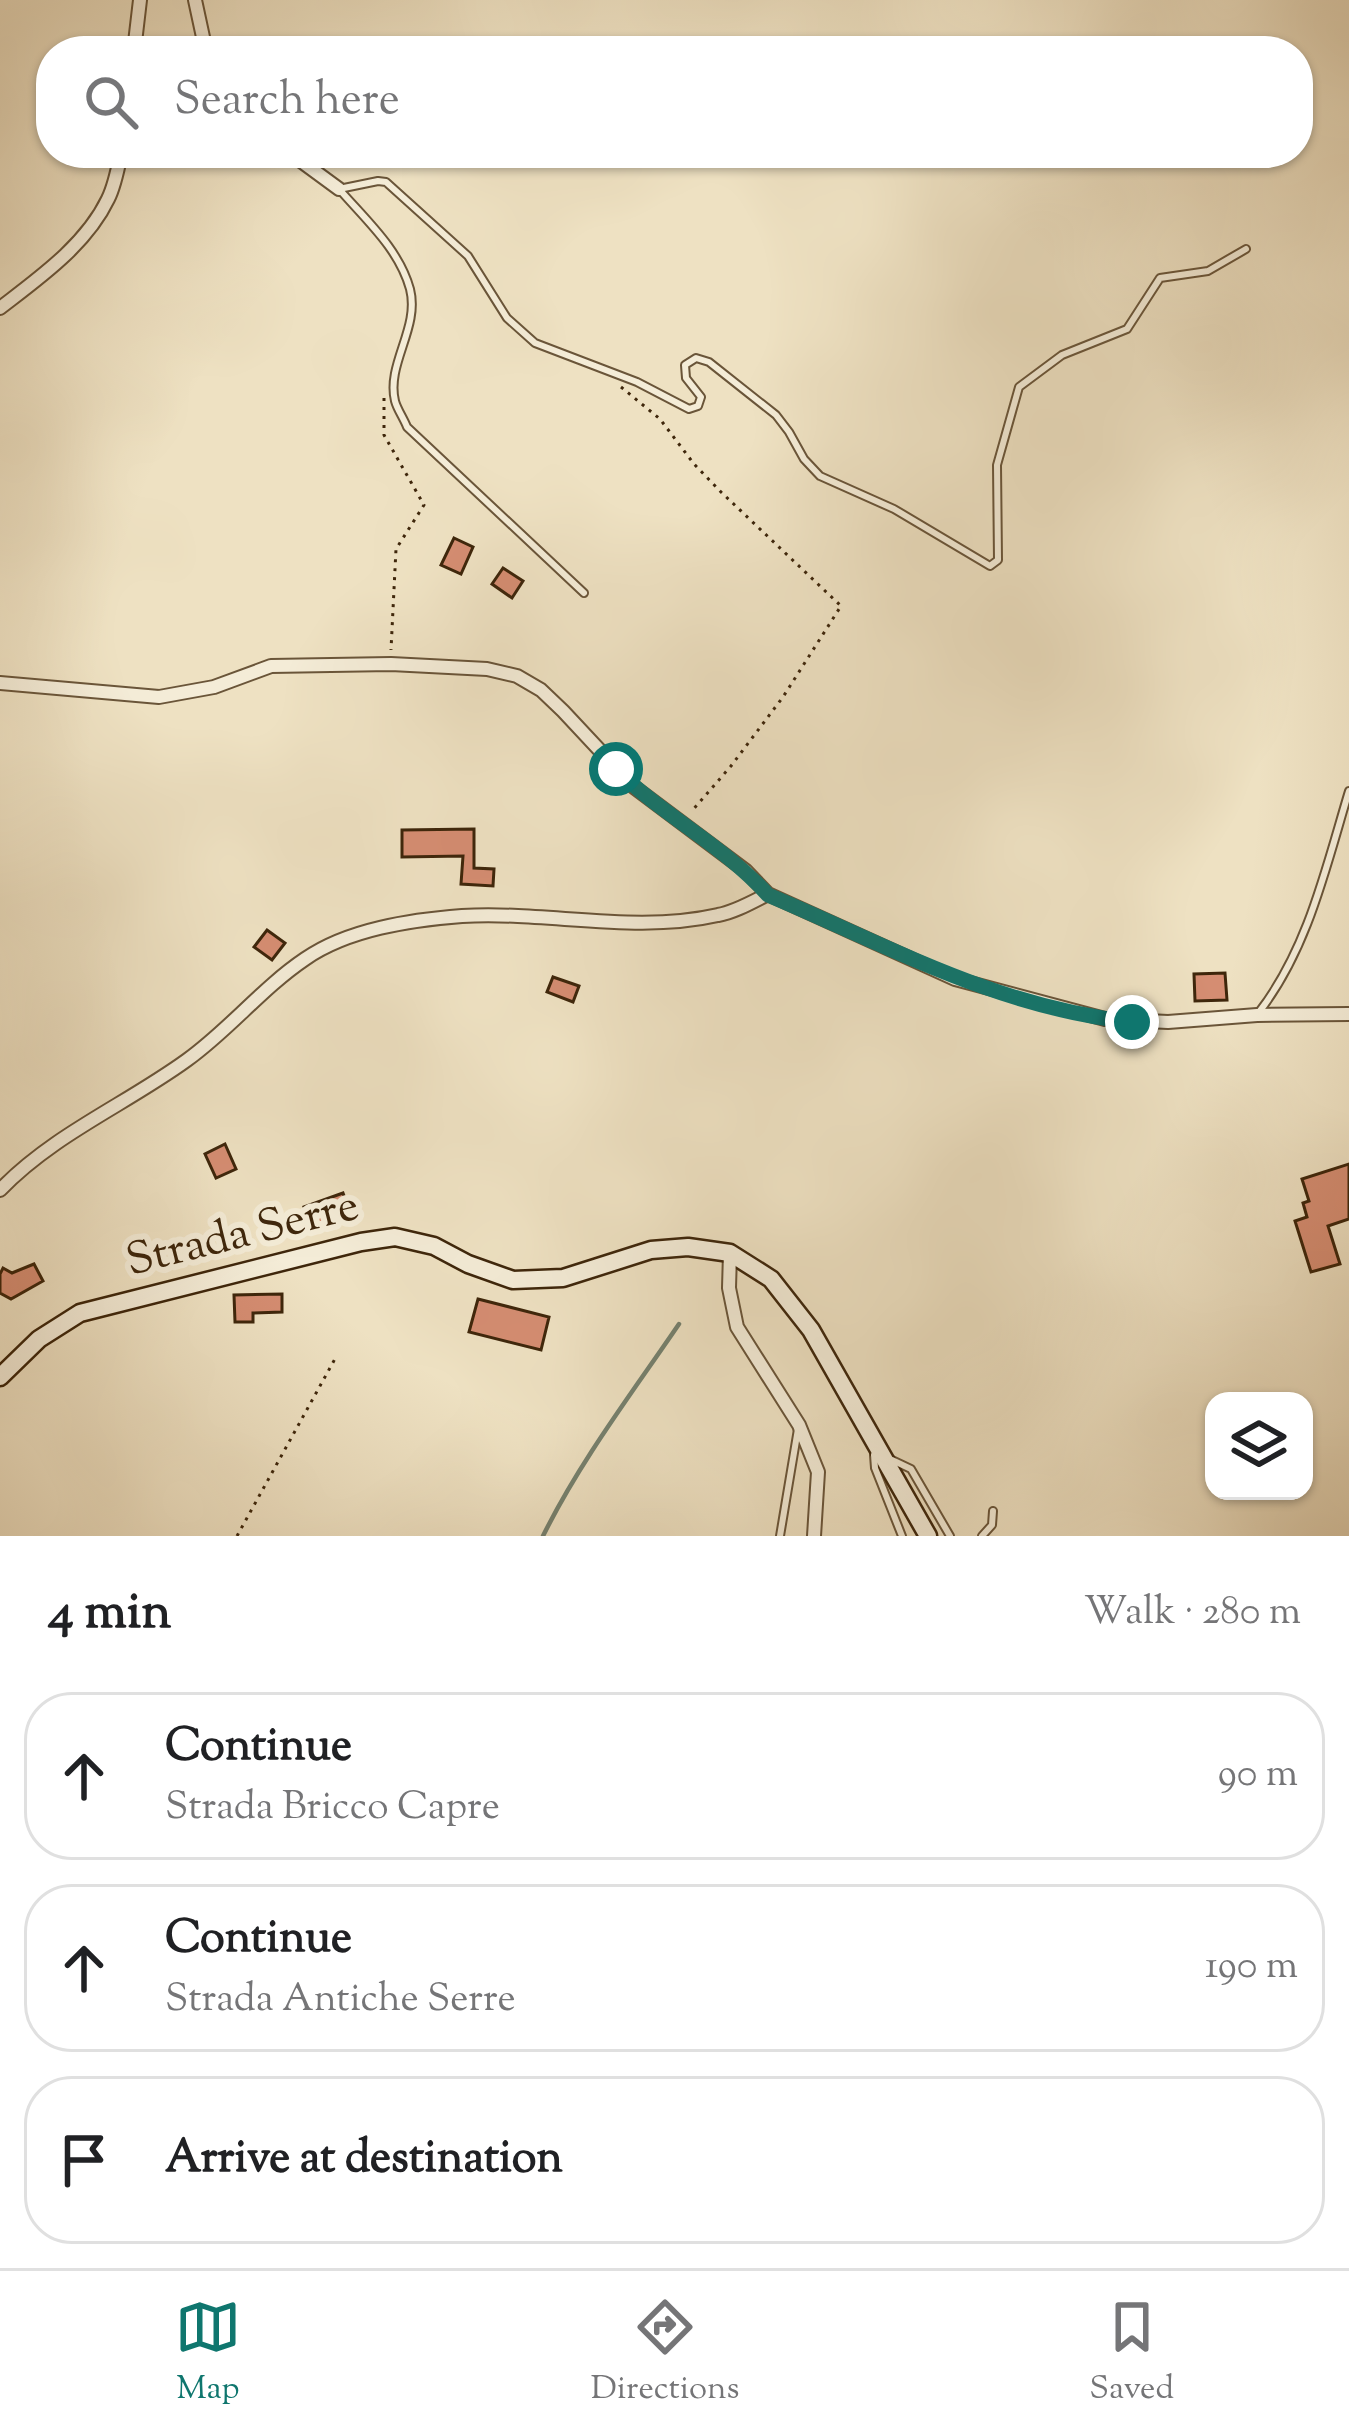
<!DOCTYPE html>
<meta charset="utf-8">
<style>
:root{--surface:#fff;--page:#f6f6f6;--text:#202124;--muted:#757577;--line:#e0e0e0;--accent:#0f766e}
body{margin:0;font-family:"Sorts Mill Goudy",serif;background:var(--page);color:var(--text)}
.controls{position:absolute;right:36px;bottom:36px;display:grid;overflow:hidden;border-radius:24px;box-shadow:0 3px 9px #0004}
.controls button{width:108px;height:108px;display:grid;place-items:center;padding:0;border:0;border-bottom:3px solid var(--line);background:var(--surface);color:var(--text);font:60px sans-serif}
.stop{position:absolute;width:36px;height:36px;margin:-27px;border:9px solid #0f766e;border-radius:50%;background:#fff}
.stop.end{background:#0f766e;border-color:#fff;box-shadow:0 3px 12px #0008}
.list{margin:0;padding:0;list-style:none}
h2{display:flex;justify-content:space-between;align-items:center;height:156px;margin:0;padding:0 48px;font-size:51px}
h2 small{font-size:39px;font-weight:400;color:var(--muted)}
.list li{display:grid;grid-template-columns:78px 1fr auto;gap:36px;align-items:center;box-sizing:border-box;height:168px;margin:0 24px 24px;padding:0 24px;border:3px solid var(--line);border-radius:48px}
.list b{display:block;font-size:45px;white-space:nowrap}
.list p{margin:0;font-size:39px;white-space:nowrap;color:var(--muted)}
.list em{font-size:39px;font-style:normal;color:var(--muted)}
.icon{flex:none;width:66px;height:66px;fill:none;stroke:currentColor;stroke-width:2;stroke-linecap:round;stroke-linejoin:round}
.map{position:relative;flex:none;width:1349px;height:1536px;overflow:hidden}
.search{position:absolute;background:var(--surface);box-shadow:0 3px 9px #0004;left:36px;right:36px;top:36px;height:132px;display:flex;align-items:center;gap:30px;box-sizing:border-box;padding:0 42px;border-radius:48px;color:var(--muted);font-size:45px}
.sheet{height:732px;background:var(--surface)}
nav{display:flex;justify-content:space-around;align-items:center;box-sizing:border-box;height:168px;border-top:3px solid var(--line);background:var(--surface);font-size:33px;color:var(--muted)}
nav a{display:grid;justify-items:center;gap:6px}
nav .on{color:var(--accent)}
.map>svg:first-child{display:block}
</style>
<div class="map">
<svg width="1349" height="1536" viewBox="0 0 1349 1536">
<rect width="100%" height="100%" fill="#eee1c2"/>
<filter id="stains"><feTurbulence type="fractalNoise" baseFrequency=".00167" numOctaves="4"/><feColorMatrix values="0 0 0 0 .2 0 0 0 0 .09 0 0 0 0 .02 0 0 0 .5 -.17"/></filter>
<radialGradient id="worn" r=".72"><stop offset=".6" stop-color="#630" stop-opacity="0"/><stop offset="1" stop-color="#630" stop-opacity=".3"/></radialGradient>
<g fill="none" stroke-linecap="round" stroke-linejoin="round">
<path stroke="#75816f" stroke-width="4.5" d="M543,1536C580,1461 632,1393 679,1324"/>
</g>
<path fill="#d58d72" stroke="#3e260b" stroke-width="3" d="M454,538L473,547L461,574L441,565Z
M503,568L523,581L512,598L492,584Z
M474,829V868L494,869L493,886L461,884L463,856L402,857V830Z
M267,930L285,943L272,960L254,947Z
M1225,973L1227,1000L1195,1001L1194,974Z
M553,977L579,986L573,1002L547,992Z
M225,1144L236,1169L216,1178L205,1154Z
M1349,1164V1219L1328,1226L1340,1264L1311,1272L1295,1221L1307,1217L1303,1203L1309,1201L1302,1179Z
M343,1193L352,1217L313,1231L304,1207Z
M34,1264L43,1281L11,1299L0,1293V1274L3,1268L12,1273Z
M282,1294V1312L253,1313V1322H235L234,1295Z
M478,1299L549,1317L541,1350L469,1332Z"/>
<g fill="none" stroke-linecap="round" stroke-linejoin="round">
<g stroke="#6a5539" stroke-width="10">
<path id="service" d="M584,593L407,427C404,419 397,409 395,401C386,364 420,328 410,289C399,249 366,220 339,189L378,181L386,182L468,256L507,318L535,343L637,382L689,409L698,406L701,397L686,378L685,365L696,358L709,362L776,415L789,432L804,459L820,476L894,509L990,566L998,560L997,465L1019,387L1062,355L1127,329L1160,278L1208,271L1246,249
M1259,1012C1308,949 1326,867 1349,791
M874,1455L875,1468L902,1536
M892,1460L911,1469L950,1536
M780,1536L798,1429
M982,1536L992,1525L993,1511"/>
</g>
<g stroke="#6a5539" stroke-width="16">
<path id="minor" d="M195,0L206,51
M134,51L140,0
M290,153L339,189
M0,308C39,278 86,245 108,199C115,185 118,168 121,153
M0,683L159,697L214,687L271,666L391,664L487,669L517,676L541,690L563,711L634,787L746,871L768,894L955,979L1105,1019L1168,1022L1257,1015L1349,1014
M0,1190C54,1134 125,1105 187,1060C229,1030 262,988 305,959C348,929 411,920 462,916C547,911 635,934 718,915C735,912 752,902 768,894
M730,1253L729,1288L737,1327L799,1425L818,1472L814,1536"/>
</g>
<g stroke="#3e260b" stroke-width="21">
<path id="secondary" d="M0,1377L39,1339L80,1313L361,1242L395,1237L434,1246L468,1264L513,1280L563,1278L651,1250L688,1247L730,1253L771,1279L811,1330L928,1536"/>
</g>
<path stroke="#3e260b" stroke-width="3" stroke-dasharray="3 6" stroke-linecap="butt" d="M621,387L660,419L694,464L721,492L841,606L783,697L731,766L691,812
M384,398V435L424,505L396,549L391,650
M237,1536L336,1357"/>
<use href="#service" stroke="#f4ecd7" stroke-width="6"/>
<use href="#minor" stroke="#f4ecd7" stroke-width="12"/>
<use href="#secondary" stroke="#f4ecd7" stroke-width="16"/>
</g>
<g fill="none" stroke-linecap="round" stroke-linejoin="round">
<path stroke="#0f766e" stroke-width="15" d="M616,769C663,816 723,845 768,895C889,946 998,1008 1132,1022"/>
</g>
<g text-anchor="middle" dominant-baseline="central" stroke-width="12" stroke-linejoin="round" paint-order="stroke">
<g font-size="45" fill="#3e260b" stroke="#f4ecd7">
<text transform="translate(243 1236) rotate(-14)">Strada Serre</text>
</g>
</g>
<rect width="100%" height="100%" filter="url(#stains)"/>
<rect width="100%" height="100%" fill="url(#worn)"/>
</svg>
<div class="controls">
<button><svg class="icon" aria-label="layers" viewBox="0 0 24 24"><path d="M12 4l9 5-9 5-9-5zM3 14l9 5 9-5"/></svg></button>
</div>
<div class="stop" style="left:616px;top:769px"></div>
<div class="stop end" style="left:1132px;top:1022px"></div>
<div class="search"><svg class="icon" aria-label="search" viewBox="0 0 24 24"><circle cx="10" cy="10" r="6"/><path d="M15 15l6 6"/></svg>Search here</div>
</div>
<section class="sheet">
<h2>4 min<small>Walk · 280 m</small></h2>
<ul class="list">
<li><svg class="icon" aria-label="ahead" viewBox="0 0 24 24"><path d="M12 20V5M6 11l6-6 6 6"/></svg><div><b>Continue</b><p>Strada Bricco Capre</p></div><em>90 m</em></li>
<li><svg class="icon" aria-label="ahead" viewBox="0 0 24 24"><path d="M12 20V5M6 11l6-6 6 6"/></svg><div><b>Continue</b><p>Strada Antiche Serre</p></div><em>190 m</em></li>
<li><svg class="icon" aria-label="arrive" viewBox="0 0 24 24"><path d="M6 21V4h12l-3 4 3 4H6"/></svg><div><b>Arrive at destination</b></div></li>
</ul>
</section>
<nav>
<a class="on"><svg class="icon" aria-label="map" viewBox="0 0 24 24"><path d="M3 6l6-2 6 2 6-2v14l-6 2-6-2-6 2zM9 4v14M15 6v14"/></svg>Map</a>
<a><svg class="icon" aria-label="directions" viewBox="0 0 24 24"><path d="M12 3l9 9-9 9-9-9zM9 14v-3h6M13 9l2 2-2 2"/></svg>Directions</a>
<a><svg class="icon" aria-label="saved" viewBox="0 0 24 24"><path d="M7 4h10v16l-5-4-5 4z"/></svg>Saved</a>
</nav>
